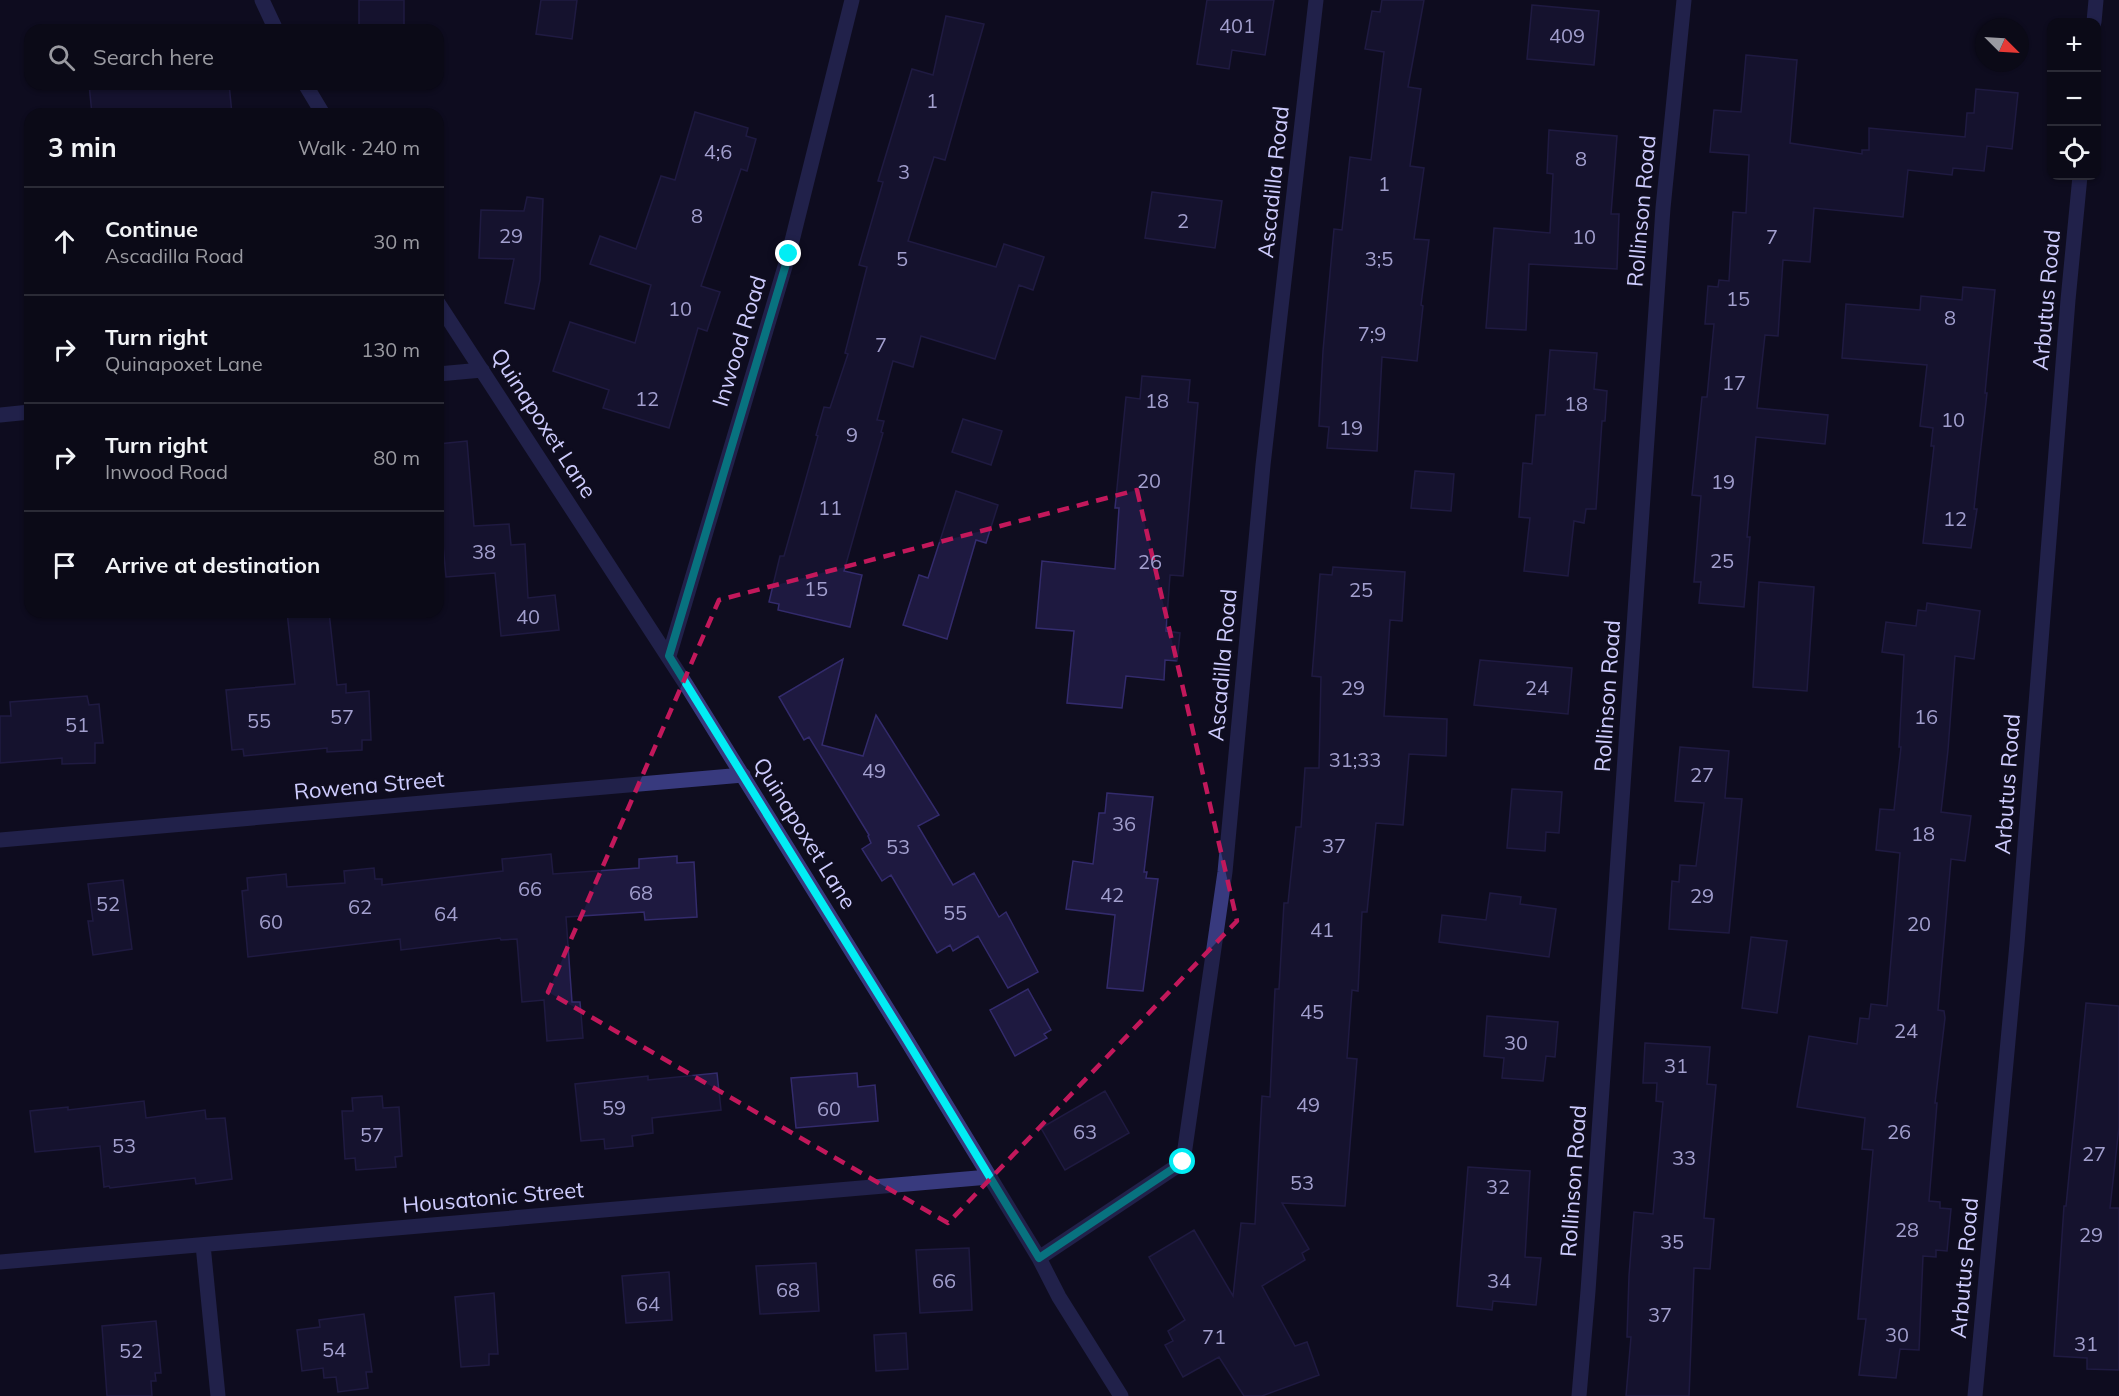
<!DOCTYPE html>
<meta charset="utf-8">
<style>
:root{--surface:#0b0a17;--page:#141320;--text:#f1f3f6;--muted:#9a9aa1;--line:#2b2b36}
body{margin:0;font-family:Mulish,sans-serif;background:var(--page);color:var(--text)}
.controls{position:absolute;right:18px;top:18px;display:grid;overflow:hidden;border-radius:12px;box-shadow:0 2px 4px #0004}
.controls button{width:54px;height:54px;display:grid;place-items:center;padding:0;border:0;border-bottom:2px solid var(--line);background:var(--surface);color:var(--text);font:30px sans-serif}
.compass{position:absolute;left:1975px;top:18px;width:54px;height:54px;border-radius:50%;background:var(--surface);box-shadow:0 2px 4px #0004;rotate:114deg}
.stop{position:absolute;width:18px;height:18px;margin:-14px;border:4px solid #02edf4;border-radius:50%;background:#fff}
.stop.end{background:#02edf4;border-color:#fff;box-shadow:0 2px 6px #0008}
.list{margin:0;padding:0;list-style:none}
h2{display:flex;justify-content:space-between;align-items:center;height:78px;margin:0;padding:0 24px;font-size:26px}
h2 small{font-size:20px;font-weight:400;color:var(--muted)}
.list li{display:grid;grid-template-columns:39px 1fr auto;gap:18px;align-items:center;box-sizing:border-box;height:108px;padding:0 24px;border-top:2px solid var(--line)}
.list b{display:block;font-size:22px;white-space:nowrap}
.list p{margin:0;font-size:20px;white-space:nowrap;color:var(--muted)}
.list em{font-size:20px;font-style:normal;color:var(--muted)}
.icon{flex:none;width:33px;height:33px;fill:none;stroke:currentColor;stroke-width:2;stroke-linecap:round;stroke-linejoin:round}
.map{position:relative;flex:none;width:2119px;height:1396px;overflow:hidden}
.search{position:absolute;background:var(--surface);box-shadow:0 2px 4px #0004;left:24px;top:24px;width:420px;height:66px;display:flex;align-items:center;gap:15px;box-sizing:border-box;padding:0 21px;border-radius:18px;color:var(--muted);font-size:22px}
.panel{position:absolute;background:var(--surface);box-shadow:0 2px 4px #0004;left:24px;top:108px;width:420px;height:510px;border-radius:18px}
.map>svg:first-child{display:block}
</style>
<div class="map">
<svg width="2119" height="1396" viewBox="0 0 2119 1396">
<rect width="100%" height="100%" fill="#0f0d1f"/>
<path fill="#1e1940" stroke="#332b6c" stroke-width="1.5" d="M359,0H404V30H359Z
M541,0H577L572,39L536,34Z
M1207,0H1274L1265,55L1232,50L1229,69L1197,64Z
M1382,0H1424L1408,87L1421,89L1410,166L1424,168L1414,239L1429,240L1421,305L1423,306L1417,361L1382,357L1377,451L1327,448L1329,427L1319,426L1323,351L1334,229L1342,230L1350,157L1371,160L1384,52L1365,49L1372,11L1380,12Z
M1532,5L1599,11L1594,65L1527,59Z
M946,16L984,24L945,160L934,157L908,241L996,267L1004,244L1044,257L1033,290L1019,285L995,359L921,336L913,367L893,361L877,420L884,421L881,432L883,433L844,571L862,575L850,627L778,610L779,604L769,602L780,556H784L818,436L816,435L824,407L830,408L848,354L845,353L867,267L859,265L883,182L878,181L912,69L933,75Z
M1746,55L1797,60L1790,143L1862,154V150H1869V128L1965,137L1967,113H1974L1976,89L2018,93L2012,149L1987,146L1984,171L1953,168L1952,175L1908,170L1903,217L1814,208L1810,262L1783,260L1778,336L1765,335L1757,408L1828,415L1825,444L1756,437L1747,537H1750L1744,607L1699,603L1701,582H1694L1701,496L1692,495L1702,397H1707L1714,324H1705L1708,286L1718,287L1719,280L1729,281L1733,212L1746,213L1749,155L1710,152L1714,110L1741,112Z
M89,84H229L232,114H92Z
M695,112L748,128L746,136L756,139L747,171L741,169L701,286L720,292L707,331L698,328L669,428L603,408L609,390L553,371L570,322L635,343L651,285L590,264L600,236L636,249L661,176L675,180Z
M1549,130L1617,136L1611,214H1619L1617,269L1529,264L1526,330L1486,328L1494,228L1550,233L1553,174L1547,173Z
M1152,192L1222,201L1215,248L1145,238Z
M527,197L543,199L540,280L534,309L505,303L514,259L479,258L481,210L524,211Z
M1963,287L1995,290L1985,393H1987L1974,509H1977L1971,548L1923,543L1934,446H1931L1933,428L1920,426L1927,365L1842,358L1846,304L1920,310L1921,296L1962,300Z
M1550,350L1597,353L1594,389L1607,391L1605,421H1602L1596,509H1586L1584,523L1574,521L1568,576L1524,571L1530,518L1519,517L1523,463L1532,464L1536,415H1545Z
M1142,376L1190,380L1188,402L1198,403L1183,576L1170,575L1166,631L1180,633L1177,661L1165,660L1164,680L1126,676L1122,708L1067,703L1074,631L1036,628L1042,561L1115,569L1119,508H1115L1126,397L1140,399Z
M963,419L1002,431L991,465L952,452Z
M467,441L474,526L509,524L511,545L525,544L528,598L555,595L559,630L501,636L495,573L446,577L438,489V444Z
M1415,471L1454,474L1451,511L1411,508Z
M956,491L998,505L986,543L976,540L947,639L903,625L919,575L928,578Z
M1333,567L1405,572L1402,621L1390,620L1384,716L1447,719L1446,756L1409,754L1403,825L1376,823L1367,912H1362L1358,991L1352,990L1347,1058L1357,1059L1345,1206L1282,1203L1309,1249L1302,1253L1305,1260L1262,1286L1295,1346L1307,1342L1319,1375L1262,1396H1244L1219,1357L1183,1377L1165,1345L1173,1341L1168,1331L1185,1320L1149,1257L1194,1230L1233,1296L1241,1223L1255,1224L1262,1096L1270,1097L1275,989H1279L1284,903H1288L1296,827H1301L1305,768H1319L1321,677L1312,676L1320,574L1332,575Z
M1759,582L1814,587L1807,691L1753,687Z
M1927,603L1980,611L1974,659L1955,656L1948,750L1941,812L1971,816L1965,861L1951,859L1938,1010L1944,1011L1945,1018L1935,1103H1937L1929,1201L1940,1202V1208L1951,1209L1947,1251L1936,1250V1257L1923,1256L1919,1350L1900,1349L1896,1378L1859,1375L1866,1319H1858L1873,1150L1862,1149L1865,1118L1797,1107L1809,1036L1857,1044L1860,1018L1869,1019L1871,1004L1887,1006L1900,853L1876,850L1880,809L1894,810L1901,747H1899L1904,655L1882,652L1886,622L1916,626L1918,610L1926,611Z
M287,612H329L337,685L346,684V693L369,691L371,740H362V750L327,752V748L244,756L243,749L232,750L226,690L295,684Z
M843,659L822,745L863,756L876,715L939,815L918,826L953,885L974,873L999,917L1006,912L1038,972L1008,988L978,936L953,951L950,945L937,953L891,875L882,881L862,849L871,843L868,836L869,835L809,737L804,740L779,697Z
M1480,660L1572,668L1568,714L1474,705Z
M87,696L89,705L99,704L103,743H95V763L62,764V758L0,763V716H11L10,702Z
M1680,747L1729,751L1725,798L1742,799L1729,933L1669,929L1672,881L1679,882L1680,865L1696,866L1704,803L1675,801Z
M1512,789L1562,792L1559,833L1546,832L1545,851L1507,848Z
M1107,793L1153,797L1144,872H1147L1146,878L1158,879L1143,991L1107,988L1115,915L1066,909L1073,861L1093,864L1099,813H1105Z
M551,854L553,874L639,868V859L677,856V863L694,862L697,917L645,920L644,912L566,917L572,1002H580L583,1038L547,1041L544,1000L522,1002L517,939L501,940L500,938L401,950L400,939L248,957L242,891L248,890L247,878L286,874L287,887L345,883L344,871L374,868L375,879H382V885L503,871L502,859Z
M123,880L132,949L93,955L88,921H93L88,884Z
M1490,893L1521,897L1520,904L1556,909L1549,957L1439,942L1442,915L1486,920Z
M1751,937L1787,941L1777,1013L1742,1008Z
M1028,989L1051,1030L1044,1034L1047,1038L1015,1056L990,1010Z
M2086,1003L2119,1006V1127L2110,1208H2119V1370L2087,1369V1358L2054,1356L2064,1206H2066Z
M1487,1016L1558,1022L1555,1057L1546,1056L1543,1081L1502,1078L1504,1058L1484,1056Z
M1645,1043L1710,1047L1707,1084L1716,1085L1704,1218L1714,1219L1710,1269L1694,1268L1689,1396H1626L1631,1337H1627L1629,1276L1634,1212L1653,1214L1663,1102L1656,1101L1657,1083H1643Z
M717,1073L721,1110L652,1118L653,1133L632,1136L633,1146L605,1149L604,1139L581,1141L575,1084L648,1076V1080Z
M857,1073L858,1087L875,1085L878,1121L796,1128L791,1078Z
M1105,1091L1129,1133L1065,1170L1041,1128Z
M382,1096L383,1108L399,1107L402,1156L395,1157L396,1167L356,1170L355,1158L345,1159L342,1111H353L352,1098Z
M144,1101L146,1118L205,1110L206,1119L225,1118L232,1179L196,1184L195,1178L110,1188L109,1186L104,1187L100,1146L35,1152L30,1111L68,1107V1110Z
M1468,1167L1530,1171L1525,1257L1541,1258L1536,1305L1493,1301L1492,1310L1457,1306Z
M969,1248L972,1310L920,1313L916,1250Z
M816,1263L819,1311L760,1314L756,1266Z
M669,1272L672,1320L626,1323L622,1276Z
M494,1293L498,1354H489V1365L461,1367L455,1297Z
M364,1314L372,1372H366L368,1388L338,1392L336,1377L324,1378L323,1368L302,1371L297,1330L320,1327L319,1320Z
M156,1321L161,1373H155L156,1381H151L152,1396H107L102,1326Z
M906,1333L908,1369L876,1371L874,1335Z"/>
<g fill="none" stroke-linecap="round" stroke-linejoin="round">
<path stroke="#383a7e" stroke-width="15" d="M262,0L276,30
M2094,22L2096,0
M305,84L323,114
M438,303L687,686L906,1039L1039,1258L1059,1297L1121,1396
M438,374L482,370
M0,415L30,412
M669,656L789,253L852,0
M0,840L743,775
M203,1245L218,1396
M1039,1258L1183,1162L1225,872L1263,465L1316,0
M0,1262L989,1177
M1579,1396L1588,1291L1663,208L1684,0
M1975,1396L2017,944L2068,300L2080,176"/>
</g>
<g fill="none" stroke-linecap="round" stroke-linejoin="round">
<path stroke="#02edf4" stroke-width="8" d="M789,254L669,656L906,1039L1039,1258L1183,1162"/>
</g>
<path d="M0 0H2119V1396H0ZM1137,490L1237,921L948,1223L548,992L719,600Z" fill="#0f0d1f" fill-opacity=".55" fill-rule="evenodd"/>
<path fill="none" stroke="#c2185b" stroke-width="4.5" stroke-dasharray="12 8" stroke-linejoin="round" d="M1137,490L1237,921L948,1223L548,992L719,600Z"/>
<g text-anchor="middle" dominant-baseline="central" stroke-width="5" stroke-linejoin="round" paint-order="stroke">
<g font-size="20" fill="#a29fce">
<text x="1237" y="25">401</text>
<text x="1567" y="35">409</text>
<text x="932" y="100">1</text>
<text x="718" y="151">4;6</text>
<text x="1581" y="158">8</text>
<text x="904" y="171">3</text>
<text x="1384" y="183">1</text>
<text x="697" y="215">8</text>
<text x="1183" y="220">2</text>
<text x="511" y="235">29</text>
<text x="1584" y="236">10</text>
<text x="1772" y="236">7</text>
<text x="902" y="258">5</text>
<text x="1379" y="258">3;5</text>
<text x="1738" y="298">15</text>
<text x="680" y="308">10</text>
<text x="1950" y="317">8</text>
<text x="1372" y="333">7;9</text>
<text x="881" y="344">7</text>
<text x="1734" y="382">17</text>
<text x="647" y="398">12</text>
<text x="1157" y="400">18</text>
<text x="1576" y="403">18</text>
<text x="1953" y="419">10</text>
<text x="1351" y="427">19</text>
<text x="852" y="434">9</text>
<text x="1149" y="480">20</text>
<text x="1723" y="481">19</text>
<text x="830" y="507">11</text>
<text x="1955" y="518">12</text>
<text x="484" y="551">38</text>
<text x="1722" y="560">25</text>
<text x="1150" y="561">26</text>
<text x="816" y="588">15</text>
<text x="1361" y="589">25</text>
<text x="528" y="616">40</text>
<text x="1353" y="687">29</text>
<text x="1537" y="687">24</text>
<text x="342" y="716">57</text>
<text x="1926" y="716">16</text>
<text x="259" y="720">55</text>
<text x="77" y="724">51</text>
<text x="1355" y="759">31;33</text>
<text x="874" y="770">49</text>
<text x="1702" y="774">27</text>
<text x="1124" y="823">36</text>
<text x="1923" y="833">18</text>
<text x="1334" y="845">37</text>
<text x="898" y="846">53</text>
<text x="530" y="888">66</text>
<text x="641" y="892">68</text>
<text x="1112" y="894">42</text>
<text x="1702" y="895">29</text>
<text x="108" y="903">52</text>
<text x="360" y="906">62</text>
<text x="955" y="912">55</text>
<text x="446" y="913">64</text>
<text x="271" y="921">60</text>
<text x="1919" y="923">20</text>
<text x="1322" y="929">41</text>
<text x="1312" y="1011">45</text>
<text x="1906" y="1030">24</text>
<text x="1516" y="1042">30</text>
<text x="1676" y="1065">31</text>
<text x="1308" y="1104">49</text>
<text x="614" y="1107">59</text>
<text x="829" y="1108">60</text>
<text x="1085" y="1131">63</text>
<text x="1899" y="1131">26</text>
<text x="372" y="1134">57</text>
<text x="124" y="1145">53</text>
<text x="2094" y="1153">27</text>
<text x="1684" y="1157">33</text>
<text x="1302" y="1182">53</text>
<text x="1498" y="1186">32</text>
<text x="1907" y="1229">28</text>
<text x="2091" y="1234">29</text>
<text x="1672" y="1241">35</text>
<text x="944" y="1280">66</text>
<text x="1499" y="1280">34</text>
<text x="788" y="1289">68</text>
<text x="648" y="1303">64</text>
<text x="1660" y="1314">37</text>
<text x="1897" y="1334">30</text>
<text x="1214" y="1336">71</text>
<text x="2086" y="1343">31</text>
<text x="334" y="1349">54</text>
<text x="131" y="1350">52</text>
</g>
<g font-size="22" fill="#ceccfe" stroke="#0f0d1f">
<text transform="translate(1273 182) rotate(-84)">Ascadilla Road</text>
<text transform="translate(1641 211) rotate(-85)">Rollinson Road</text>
<text transform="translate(2046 300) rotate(-85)">Arbutus Road</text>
<text transform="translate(739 341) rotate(-73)">Inwood Road</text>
<text transform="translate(544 423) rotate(57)">Quinapoxet Lane</text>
<text transform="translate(1222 665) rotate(-85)">Ascadilla Road</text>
<text transform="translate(1607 696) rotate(-86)">Rollinson Road</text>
<text transform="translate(2007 784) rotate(-86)">Arbutus Road</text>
<text transform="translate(369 785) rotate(-5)">Rowena Street</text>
<text transform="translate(805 833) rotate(58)">Quinapoxet Lane</text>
<text transform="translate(1573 1181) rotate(-86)">Rollinson Road</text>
<text transform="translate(493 1197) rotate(-5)">Housatonic Street</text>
<text transform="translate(1964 1268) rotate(-85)">Arbutus Road</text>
</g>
</g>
</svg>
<div class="controls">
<button>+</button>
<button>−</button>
<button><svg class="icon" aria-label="locate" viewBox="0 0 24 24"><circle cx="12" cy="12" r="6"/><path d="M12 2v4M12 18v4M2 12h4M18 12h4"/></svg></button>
</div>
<svg class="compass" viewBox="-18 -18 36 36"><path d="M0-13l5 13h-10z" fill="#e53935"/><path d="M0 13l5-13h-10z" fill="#9a9aa1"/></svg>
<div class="stop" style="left:1183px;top:1162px"></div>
<div class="stop end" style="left:789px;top:254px"></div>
<div class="search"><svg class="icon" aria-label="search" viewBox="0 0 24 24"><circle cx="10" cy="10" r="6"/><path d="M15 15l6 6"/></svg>Search here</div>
<section class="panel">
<h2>3 min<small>Walk · 240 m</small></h2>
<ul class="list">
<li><svg class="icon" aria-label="ahead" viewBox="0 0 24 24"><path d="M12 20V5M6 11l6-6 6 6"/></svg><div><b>Continue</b><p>Ascadilla Road</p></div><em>30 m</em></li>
<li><svg class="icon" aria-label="right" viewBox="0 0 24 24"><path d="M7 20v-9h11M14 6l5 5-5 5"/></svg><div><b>Turn right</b><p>Quinapoxet Lane</p></div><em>130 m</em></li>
<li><svg class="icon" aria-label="right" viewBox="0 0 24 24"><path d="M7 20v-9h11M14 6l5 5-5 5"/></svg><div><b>Turn right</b><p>Inwood Road</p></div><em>80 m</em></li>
<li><svg class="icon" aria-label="arrive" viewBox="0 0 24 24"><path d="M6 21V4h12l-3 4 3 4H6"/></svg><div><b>Arrive at destination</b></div></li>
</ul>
</section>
</div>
